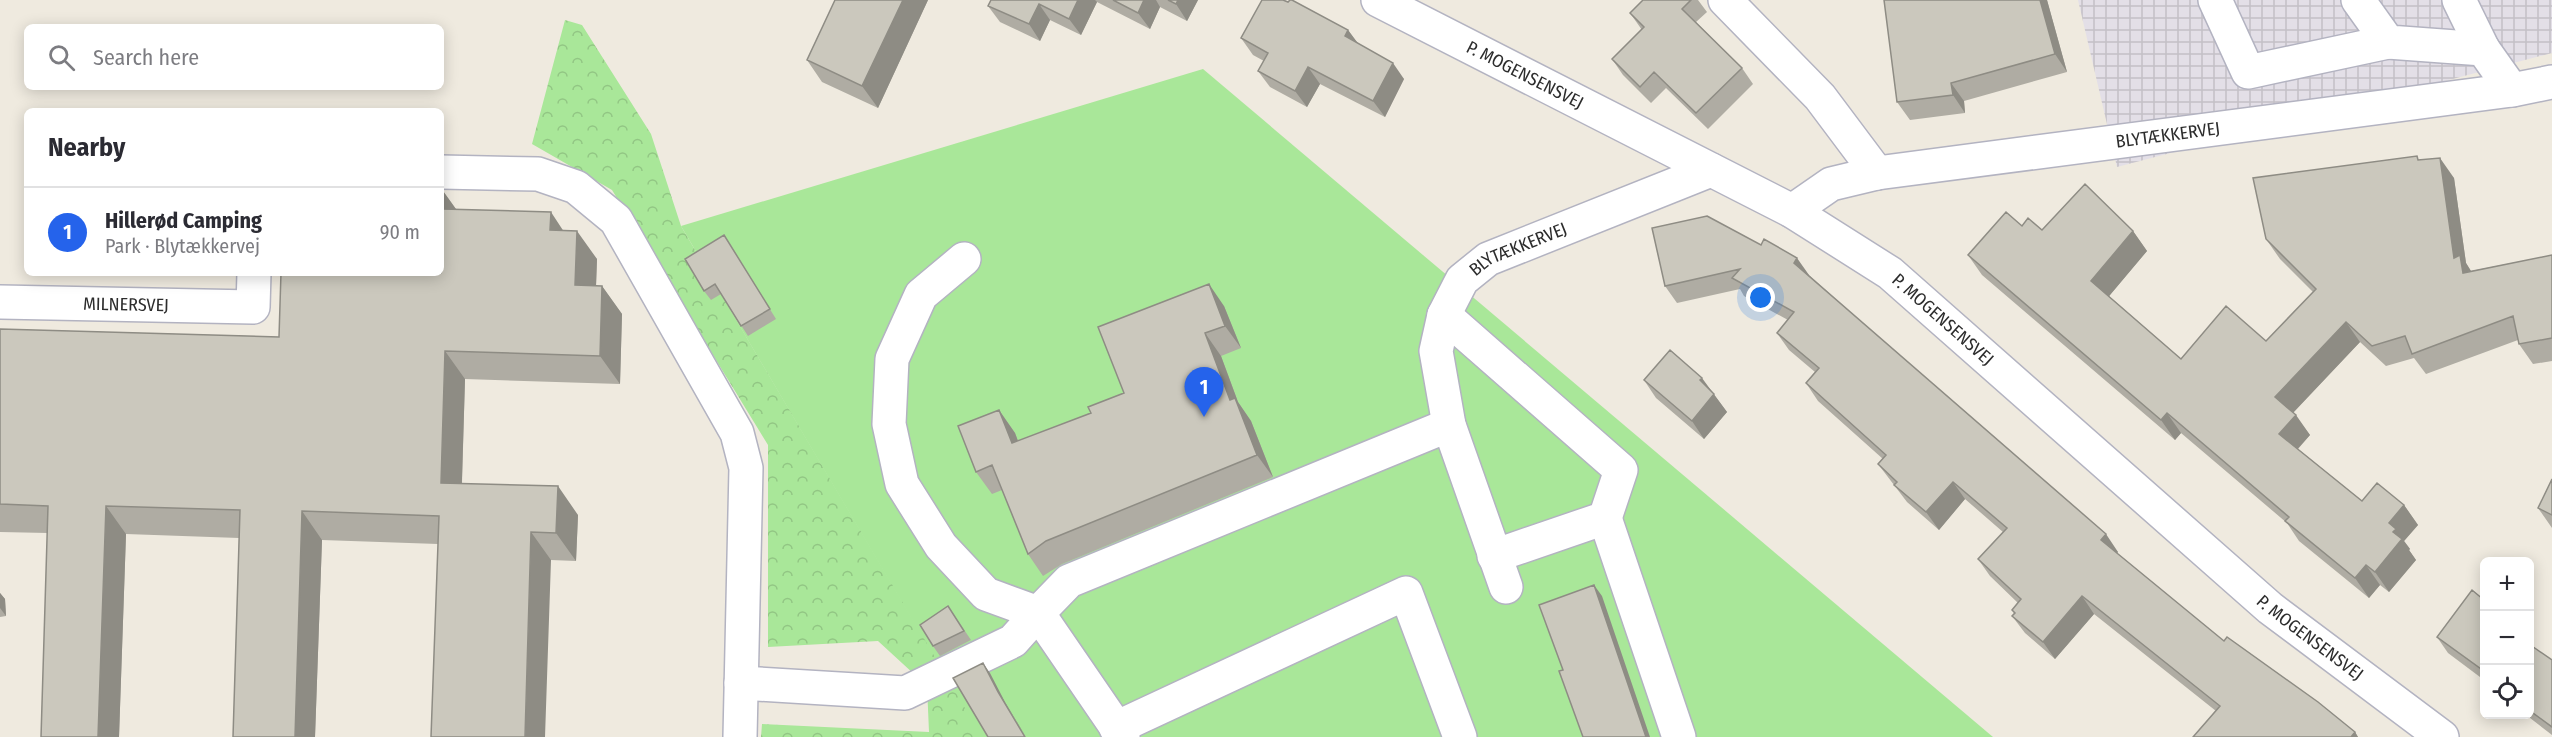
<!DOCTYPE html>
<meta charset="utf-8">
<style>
:root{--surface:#fff;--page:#f2f2f3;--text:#2b2b33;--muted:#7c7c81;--line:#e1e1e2;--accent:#2563eb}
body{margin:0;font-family:"Fira Sans Condensed",sans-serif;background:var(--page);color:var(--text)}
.controls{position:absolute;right:18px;bottom:18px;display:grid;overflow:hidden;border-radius:9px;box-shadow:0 3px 15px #0003}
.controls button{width:54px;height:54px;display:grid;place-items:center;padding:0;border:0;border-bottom:2px solid var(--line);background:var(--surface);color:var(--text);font:30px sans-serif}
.you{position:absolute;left:1761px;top:298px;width:21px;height:21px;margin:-15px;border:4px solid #fff;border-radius:50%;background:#1a73e8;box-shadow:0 0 0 9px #1a73e833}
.badge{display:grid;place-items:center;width:39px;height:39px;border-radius:50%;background:var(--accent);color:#fff;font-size:20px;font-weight:700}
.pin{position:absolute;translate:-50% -50px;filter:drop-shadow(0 2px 3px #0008)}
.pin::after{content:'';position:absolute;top:32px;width:21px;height:18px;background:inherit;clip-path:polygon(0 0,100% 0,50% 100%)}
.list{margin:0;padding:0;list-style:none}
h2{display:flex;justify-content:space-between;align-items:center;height:78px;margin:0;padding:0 24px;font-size:26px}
h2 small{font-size:20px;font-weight:400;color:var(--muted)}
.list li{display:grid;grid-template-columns:39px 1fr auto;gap:18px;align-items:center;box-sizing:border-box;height:90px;padding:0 24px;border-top:2px solid var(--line)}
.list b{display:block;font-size:22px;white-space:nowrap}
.list p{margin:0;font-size:20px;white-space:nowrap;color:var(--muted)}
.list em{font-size:20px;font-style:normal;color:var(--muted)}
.icon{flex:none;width:33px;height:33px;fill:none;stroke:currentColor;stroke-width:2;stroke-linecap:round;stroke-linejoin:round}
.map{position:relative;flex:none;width:2552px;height:737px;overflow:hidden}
.search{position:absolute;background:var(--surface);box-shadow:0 3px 15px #0003;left:24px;top:24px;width:420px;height:66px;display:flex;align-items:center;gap:15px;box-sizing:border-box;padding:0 21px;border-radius:9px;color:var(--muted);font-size:22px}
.panel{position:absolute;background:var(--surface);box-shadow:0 3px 15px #0003;left:24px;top:108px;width:420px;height:168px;border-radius:9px}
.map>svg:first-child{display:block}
</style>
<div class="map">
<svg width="2552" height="737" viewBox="0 0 2552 737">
<defs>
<pattern id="industrial-grid" width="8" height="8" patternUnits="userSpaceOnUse" patternTransform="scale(1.5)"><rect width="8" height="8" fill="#e3dfe7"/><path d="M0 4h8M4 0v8" fill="none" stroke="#c3c0c6"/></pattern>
<pattern id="forest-crowns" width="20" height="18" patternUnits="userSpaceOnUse" patternTransform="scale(1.5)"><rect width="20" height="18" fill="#a9e799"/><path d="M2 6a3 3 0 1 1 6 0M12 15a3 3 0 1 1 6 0" fill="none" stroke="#92c684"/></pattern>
</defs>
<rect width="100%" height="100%" fill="#efeadf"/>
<path fill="url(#industrial-grid)" d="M2078,0H2552V53L2117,167Z"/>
<path fill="#a9e799" d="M1203,69L1993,737H981L681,226Z"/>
<path fill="url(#forest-crowns)" d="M565,20L582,25L651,134L681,226L982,737H761L762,724L929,732L927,686L878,641L768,647V445L612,190L532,144Z"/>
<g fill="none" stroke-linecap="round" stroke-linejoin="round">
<g stroke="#b3b3c1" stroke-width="36">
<g id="minor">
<path id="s1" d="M1378,0L1792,211L1890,273L2270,608L2442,737"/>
<path d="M1725,0L1820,97L1877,173"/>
<path d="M2215,0L2248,72L2388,42"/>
<path d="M2358,0L2388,42L2483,49L2512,90"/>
<path d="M2459,0L2483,49"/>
<path d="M441,172L538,174L576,187L616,220L737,433L746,468L740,737"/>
<path id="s2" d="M1792,211L1831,184L1877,173L2512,90L2552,82"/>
<path d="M964,259L921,295L892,359L889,424L902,484L941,546L986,594L1038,613L1069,581L1449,425"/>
<path id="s3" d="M0,302L253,307L254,273"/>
<path d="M1444,315L1621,470L1605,518L1494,556"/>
<path d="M1605,518L1679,737"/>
<path id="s4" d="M1506,587L1449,425L1436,351L1444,315L1462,280L1488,259L1711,170"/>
<path d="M741,683L905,693L1013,641L1038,613L1123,737"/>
<path d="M1116,728L1406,593L1460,737"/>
</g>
</g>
<use href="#minor" stroke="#fff" stroke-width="33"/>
</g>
<path fill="#afaca3" d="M835,0H928L878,108L822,82L807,60Z
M991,0H1198L1187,21L1160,7L1150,29L1097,2L1081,35L1050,20L1040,41L1000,22L988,6Z
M1643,0H1698L1707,12L1696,22L1742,68L1753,84L1708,129L1666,88L1651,103L1623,75L1612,59L1642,30L1630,13Z
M1884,0H2047L2067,72L1964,101L1965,113L1910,120L1897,102Z
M1348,30L1358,44L1404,79L1385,117L1320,84L1307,107L1270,87L1258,71L1264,61L1253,55L1241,38Z
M2420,160L2454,178L2466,263L2471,271L2552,255V361L2533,364L2519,344L2518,340L2426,374L2414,358L2386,366L2360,342L2293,413L2310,435L2298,449L2362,501L2404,505L2418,525L2404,541L2410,549L2409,550L2416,560L2389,592L2380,585L2369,598L2299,541L2287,523L2181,433L2175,440L1982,275L1968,255L2022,226L2042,230L2133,231L2147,251L2109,296L2181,359L2266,341L2313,292L2280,259L2266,239Z
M443,191L456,209L564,231L597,259L596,286H602L622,314L620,384L465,379L462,483L578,515L576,561L551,560L438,544L322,540L315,737H233L239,538L126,534L119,737H41L48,533L0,532V329L279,337Z
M1652,228L1809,275L2118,552L2117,553L2224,641L2355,732L2358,737H2193L2216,711L2094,614L2055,659L2025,633L2012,616L2014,613L2012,610L2018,603L1990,576L1978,559L2003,532L1965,499L1939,530L1907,502L1878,464L1883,459L1818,401L1806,383L1815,372L1789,350L1777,333L1788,320L1744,296L1740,289L1677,303L1665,286Z
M730,244L776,319L748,336L721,294L711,300L704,291Z
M1224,306L1241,348L1221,356L1238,402L1251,421L1273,477L1062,564L1043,576L1028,554L1002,490L992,494L976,472L999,410L1015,433L1018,441L1091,413L1124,393Z
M1644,380L1712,392L1727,412L1704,439L1656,398Z
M2552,479V528L2538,508Z
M0,593L5,599L6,616L0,617Z
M2484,600V680L2448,653L2437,637Z
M948,606L971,640L940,656L933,646Z
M2529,644L2552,660V735L2525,714H2529Z"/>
<path fill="#8e8c84" d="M903,0H928L878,108L862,86Z
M1078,0H1095L1097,2L1081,35L1069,19Z
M1144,0H1156L1160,7L1150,29L1138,13Z
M1178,0H1198L1187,21L1176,4Z
M2040,0H2047L2067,72L2055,54Z
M1039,4L1050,20L1040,41L1029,24Z
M1348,30L1360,46L1345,36Z
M1393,63L1404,79L1385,117L1373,101Z
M1308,67L1320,84L1307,107L1295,91Z
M1951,83L1964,101L1965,113L1953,95Z
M2440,158L2454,178L2466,263L2474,276L2463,273L2454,258Z
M443,191L463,219L443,209Z
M551,212L570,241L550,230Z
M577,231L597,259L595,313L575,285Z
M2133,231L2147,251L2105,301L2091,281Z
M1797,258L1809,275L1806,281L1794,263Z
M1209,284L1224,306L1241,348L1225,326Z
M602,286L622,314L620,384L600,356Z
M2346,322L2360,342L2289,417L2275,397Z
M1205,333L1221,356L1238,402L1251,421L1273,477L1257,455L1230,400Z
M445,351L465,379L461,511L441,483Z
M1702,378L1727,412L1704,439L1692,421L1700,380Z
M999,410L1015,433L1027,465L1012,443Z
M2167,413L2181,433L2175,440L2161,420Z
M2296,415L2310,435L2293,454L2279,434Z
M1953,482L1965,499L1939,530L1926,512Z
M558,486L578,515L576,561L556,533Z
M2404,505L2418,525L2404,541L2410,549L2409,550L2416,560L2389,592L2375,572L2393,532L2389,523Z
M106,506L126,534L119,737H98Z
M302,511L322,540L315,737H295Z
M531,532L551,560L545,737H525Z
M2106,534L2118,552L2114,557L2101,540Z
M2366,565L2380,585L2369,598L2355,578Z
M1594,585L1602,596L1650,737H1646Z
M0,593L5,599L6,616L0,608Z
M2082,596L2094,614L2055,659L2043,642Z
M983,663L990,673L1005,702L1026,737L998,692Z
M2355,732L2358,737H2351Z"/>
<path fill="#cbc8bd" stroke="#8e8c84" stroke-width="1.5" d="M835,0H903L862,86L807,60Z
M991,0H1078L1069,19L1039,4L1029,24L988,6Z
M1113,0H1144L1138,13Z
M1168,0H1178L1176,4Z
M1262,0H1283L1288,2L1290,0H1292L1348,30L1345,36L1393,63L1373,101L1308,67L1295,91L1258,71L1268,53L1241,38Z
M1643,0H1691L1682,9L1742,68L1696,113L1654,72L1640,87L1612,59L1644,27L1630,13Z
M1884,0H2040L2055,54L1951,83L1953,95L1897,102Z
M2417,156L2418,160L2440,158L2454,258L2460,255L2463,273L2552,255V338L2519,344L2513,316L2412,354L2405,336L2372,346L2346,322L2275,397L2296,415L2279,434L2362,501L2377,483L2404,505L2389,523L2396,529L2393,532L2402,539L2375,572L2366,565L2355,578L2285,521L2289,517L2167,413L2161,420L1968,255L2006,212L2022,226L2028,218L2042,230L2085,184L2133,231L2091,281L2181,359L2226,306L2266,341L2316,289L2266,239L2253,178Z
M441,191H443V209L551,212L550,230L577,231L575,285L602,286L600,356L445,351L441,483L558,486L556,533L531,532L525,737H431L439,516L302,511L295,737H233L240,510L106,506L98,737H41L48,506L0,504V329L279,337L281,273H441Z
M1707,216L1761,245L1764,239L1797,258L1794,263L2106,534L2101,540L2224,641L2227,637L2318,702L2355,732L2351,737H2193L2220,706L2082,596L2043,642L2012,616L2015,613L2012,610L2021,599L1978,559L2007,528L1953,482L1926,512L1894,485L1897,482L1878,464L1886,455L1806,383L1819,368L1777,333L1794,312L1732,278L1740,269L1665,286L1652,228Z
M724,235L770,309L741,326L715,284L704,291L685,259Z
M1209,284L1225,326L1205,333L1230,400L1235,398L1257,455L1046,541L1028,554L992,465L976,472L958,426L999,410L1012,443L1091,413L1088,407L1124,393L1098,327Z
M1670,350L1702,378L1700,380L1714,394L1692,421L1644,380Z
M2552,479V515L2538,508Z
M1594,585L1646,737H1583L1559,671L1563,670L1539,605Z
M2472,590L2484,600V671L2437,637Z
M948,606L964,631L933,646L920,625Z
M2529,644L2552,660V727L2529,710Z
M983,663L998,692L1025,737H988L953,678Z"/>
<g text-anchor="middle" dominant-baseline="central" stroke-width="6" stroke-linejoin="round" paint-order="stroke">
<g font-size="18" fill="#2d2d2d" stroke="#fff">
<text stroke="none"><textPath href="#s1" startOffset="165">P. MOGENSENSVEJ</textPath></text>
<text stroke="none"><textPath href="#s2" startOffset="388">BLYTÆKKERVEJ</textPath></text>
<text stroke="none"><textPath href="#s4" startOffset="388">BLYTÆKKERVEJ</textPath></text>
<text stroke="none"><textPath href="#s3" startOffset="126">MILNERSVEJ</textPath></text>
<text stroke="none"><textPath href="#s1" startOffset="651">P. MOGENSENSVEJ</textPath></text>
<text stroke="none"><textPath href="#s1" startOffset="1137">P. MOGENSENSVEJ</textPath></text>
</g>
</g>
</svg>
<div class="controls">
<button>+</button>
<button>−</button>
<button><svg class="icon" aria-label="locate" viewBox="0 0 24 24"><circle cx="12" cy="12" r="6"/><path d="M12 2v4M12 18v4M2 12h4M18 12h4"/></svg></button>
</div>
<div class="you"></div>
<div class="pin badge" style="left:1204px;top:417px">1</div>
<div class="search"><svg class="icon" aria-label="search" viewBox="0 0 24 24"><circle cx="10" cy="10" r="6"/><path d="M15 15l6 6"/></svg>Search here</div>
<section class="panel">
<h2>Nearby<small></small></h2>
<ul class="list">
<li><span class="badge">1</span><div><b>Hillerød Camping</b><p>Park · Blytækkervej</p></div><em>90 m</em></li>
</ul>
</section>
</div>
